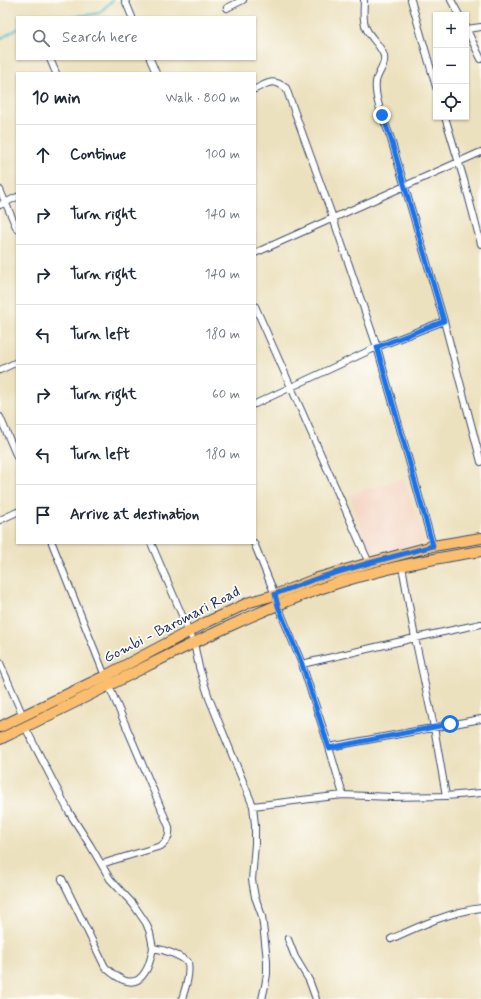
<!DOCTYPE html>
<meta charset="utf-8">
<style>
:root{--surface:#fff;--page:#f2f2f3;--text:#1f2937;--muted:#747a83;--line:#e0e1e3}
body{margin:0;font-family:Mynerve,sans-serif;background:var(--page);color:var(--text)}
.controls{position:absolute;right:12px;top:12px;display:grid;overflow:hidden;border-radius:0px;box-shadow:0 1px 3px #0004}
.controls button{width:36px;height:36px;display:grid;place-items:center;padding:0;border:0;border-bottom:1px solid var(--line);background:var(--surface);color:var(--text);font:20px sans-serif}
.stop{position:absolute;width:12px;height:12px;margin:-9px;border:3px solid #1a73e8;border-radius:50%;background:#fff}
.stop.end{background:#1a73e8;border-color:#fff;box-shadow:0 1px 4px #0008}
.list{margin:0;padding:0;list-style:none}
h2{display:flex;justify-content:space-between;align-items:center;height:52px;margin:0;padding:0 16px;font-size:17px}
h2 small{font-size:13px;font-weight:400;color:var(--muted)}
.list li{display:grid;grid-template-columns:26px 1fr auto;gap:12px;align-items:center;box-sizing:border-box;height:60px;padding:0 16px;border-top:1px solid var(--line)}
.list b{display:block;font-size:15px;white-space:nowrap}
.list em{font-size:13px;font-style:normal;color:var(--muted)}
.icon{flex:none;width:22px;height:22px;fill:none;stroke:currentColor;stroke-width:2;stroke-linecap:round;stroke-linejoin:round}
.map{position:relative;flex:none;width:481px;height:999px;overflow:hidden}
.search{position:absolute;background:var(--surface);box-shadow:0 1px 3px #0004;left:16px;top:16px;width:240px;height:44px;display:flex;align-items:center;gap:10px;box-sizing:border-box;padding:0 14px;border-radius:0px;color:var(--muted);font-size:15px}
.panel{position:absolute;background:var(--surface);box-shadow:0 1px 3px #0004;left:16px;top:72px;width:240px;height:472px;border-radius:0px}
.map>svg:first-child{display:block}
</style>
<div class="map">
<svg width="481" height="999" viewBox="0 0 481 999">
<rect width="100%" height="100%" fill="#fdfcf7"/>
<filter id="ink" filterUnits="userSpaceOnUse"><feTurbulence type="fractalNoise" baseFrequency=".025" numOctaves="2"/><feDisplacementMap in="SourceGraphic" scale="8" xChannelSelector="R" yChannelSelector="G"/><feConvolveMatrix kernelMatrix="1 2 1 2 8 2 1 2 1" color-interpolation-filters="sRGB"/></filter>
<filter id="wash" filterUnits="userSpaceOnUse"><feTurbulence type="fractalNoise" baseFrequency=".012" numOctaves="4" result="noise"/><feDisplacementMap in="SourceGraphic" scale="16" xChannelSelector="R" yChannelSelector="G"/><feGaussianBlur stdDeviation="0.9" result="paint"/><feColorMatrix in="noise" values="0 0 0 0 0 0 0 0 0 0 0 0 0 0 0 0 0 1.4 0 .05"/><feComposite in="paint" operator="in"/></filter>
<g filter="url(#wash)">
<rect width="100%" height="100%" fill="#ece1be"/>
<path fill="#f4d3c0" d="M404,478L425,542L369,556L350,494Z"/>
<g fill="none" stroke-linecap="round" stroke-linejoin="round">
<path stroke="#4dbbc5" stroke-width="2.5" d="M72,17L99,13L113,0
M0,39L17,29"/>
</g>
</g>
<g filter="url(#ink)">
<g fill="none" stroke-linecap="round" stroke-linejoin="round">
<g stroke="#3a4a6c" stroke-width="8">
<path id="minor" d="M125,0L132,17
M364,0C364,9 362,20 366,28C370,38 381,45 384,56C386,66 377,73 376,82C374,98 384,121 390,136L444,321L481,462
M411,0L436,87
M451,0L459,15
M227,8L243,0
M466,28L481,59
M467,29L481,27
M50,59L56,73
M150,59L156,73
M255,89C269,83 272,78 286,88L333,218L377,347L433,546
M445,117L464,180L481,244
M0,190L17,229
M0,205L17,197
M255,253L481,152
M255,306L369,563
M0,370L17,362
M255,404L377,347L444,321
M0,417L17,457
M0,520L17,512
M52,543L105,676
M151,543L194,643L199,667L209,698L253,806L255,825V844L252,880L255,897L262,916L267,960V974L265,986L262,999
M254,543L275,595L278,606L302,664L329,747L343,795
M402,566L415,638L434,727L446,796
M0,663L23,716
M302,664L415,638L481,624
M25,727L69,812L90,845L110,879L133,904L146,923L150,933L153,948
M329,747L481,719
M253,806L343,795L392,797L446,796L481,793
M102,864L111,861L161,846C168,840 170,836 169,827L109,686
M62,879L105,967C117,978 134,991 145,972C150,965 151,956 153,948C166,950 177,954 188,962C190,975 186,986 182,999
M288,939L295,957L309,980L316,999
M391,939C420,926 449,912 481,908"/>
</g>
<g stroke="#3a4a6c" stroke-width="12">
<path id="primary" d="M0,727L105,676L205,623L250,602L275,595L318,578L369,563L433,546L481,538
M0,739C48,716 96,692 143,668C203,638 262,609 325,587C376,570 428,559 481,551"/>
</g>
<use href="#minor" stroke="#fff" stroke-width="6"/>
<use href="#primary" stroke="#fabe6e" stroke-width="10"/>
</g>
</g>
<g fill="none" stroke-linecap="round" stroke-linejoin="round" filter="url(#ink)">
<path stroke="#1a73e8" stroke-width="5" d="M382,115L390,136L444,321L377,347L433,546L369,563L318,578L275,594L278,606L302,664L329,748L450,724"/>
</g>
<g text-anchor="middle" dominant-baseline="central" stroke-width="3.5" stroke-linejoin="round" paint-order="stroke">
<g font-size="15" fill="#1b2f5e" stroke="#fdfcf7">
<text transform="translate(172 625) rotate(-27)">Gombi - Baromari Road</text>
</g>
</g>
</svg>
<div class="controls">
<button>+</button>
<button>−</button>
<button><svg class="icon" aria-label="locate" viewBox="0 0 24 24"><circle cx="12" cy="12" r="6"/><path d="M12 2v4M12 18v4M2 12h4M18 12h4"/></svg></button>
</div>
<div class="stop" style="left:450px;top:724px"></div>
<div class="stop end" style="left:382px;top:115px"></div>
<div class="search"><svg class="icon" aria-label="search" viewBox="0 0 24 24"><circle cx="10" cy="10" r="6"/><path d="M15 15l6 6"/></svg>Search here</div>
<section class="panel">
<h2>10 min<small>Walk · 800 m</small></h2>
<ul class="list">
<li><svg class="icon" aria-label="ahead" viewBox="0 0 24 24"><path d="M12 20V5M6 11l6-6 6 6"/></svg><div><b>Continue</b></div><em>100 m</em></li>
<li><svg class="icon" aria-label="right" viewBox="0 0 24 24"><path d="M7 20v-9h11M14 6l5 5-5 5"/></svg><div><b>Turn right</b></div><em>140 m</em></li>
<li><svg class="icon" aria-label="right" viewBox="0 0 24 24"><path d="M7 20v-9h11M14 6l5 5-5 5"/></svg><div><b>Turn right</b></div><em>140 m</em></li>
<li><svg class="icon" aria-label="left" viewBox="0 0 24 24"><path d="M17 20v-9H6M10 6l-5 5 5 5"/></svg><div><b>Turn left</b></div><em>180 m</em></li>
<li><svg class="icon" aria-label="right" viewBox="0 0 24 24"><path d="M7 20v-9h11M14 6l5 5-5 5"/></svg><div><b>Turn right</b></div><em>60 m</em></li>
<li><svg class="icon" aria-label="left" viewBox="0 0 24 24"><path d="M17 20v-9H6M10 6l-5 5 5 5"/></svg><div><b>Turn left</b></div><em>180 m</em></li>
<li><svg class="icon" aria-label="arrive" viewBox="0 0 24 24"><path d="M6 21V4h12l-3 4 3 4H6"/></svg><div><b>Arrive at destination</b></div></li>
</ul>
</section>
</div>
